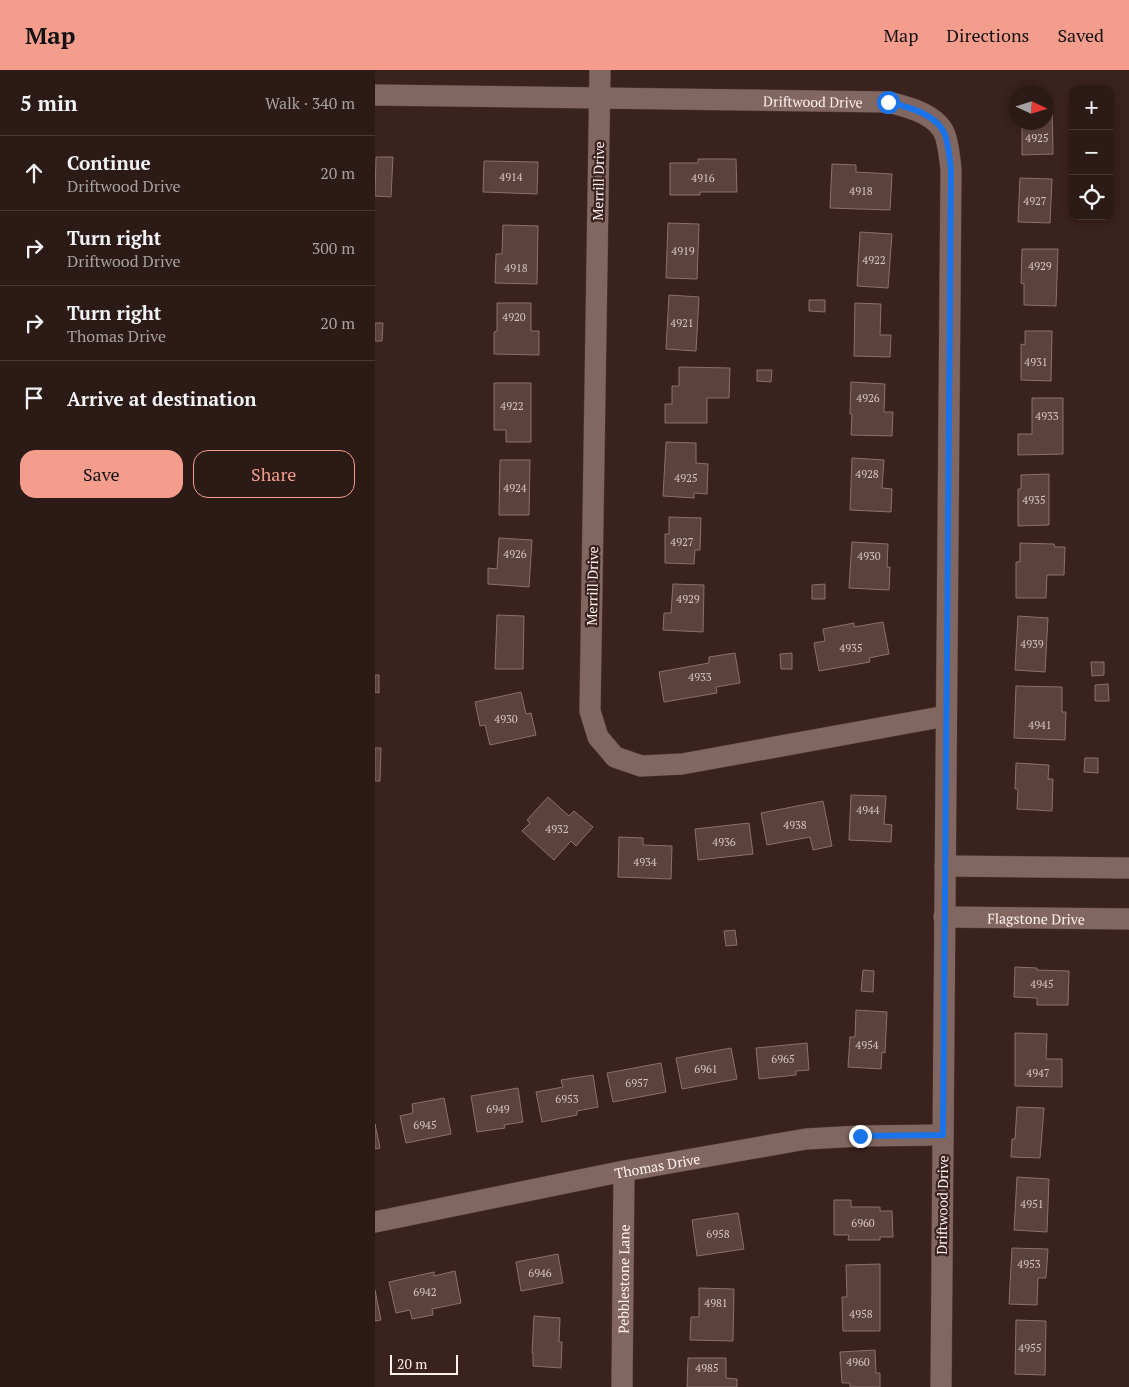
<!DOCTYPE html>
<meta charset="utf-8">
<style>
:root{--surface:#2c1a16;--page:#382723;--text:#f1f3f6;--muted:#a6a1a1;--line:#483835;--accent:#f49d8d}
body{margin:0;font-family:"PT Serif",serif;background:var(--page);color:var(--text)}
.controls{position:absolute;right:15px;top:15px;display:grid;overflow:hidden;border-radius:10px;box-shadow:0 2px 8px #0003}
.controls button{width:45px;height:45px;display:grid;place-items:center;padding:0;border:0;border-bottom:1px solid var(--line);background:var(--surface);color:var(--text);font:25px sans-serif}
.compass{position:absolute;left:634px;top:15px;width:45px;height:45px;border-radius:50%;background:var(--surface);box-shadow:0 2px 8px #0003;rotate:94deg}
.scale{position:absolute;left:15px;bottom:12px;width:68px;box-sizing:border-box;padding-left:5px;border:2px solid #fff1ef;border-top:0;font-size:14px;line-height:18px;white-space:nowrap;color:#fff1ef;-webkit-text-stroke:4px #3a221e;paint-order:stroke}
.stop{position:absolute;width:15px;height:15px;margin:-11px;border:4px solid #1a73e8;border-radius:50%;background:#fff}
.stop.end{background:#1a73e8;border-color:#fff;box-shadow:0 1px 5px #0008}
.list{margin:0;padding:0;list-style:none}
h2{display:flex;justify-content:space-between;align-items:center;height:65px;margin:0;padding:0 20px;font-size:21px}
h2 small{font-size:16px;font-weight:400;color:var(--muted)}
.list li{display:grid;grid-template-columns:32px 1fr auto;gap:15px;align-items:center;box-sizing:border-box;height:75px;padding:0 20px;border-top:1px solid var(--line)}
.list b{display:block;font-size:19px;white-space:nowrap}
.list p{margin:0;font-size:16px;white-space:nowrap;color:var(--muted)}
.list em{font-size:16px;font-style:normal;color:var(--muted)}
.actions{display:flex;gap:10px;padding:15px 20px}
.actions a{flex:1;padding:11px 0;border:1px solid var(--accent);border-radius:15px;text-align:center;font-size:18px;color:var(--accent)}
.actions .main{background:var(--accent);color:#111}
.icon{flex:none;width:28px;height:28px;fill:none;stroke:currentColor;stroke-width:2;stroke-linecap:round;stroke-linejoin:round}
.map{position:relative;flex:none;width:754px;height:1317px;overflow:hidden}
header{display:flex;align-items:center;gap:30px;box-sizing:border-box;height:70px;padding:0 25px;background:var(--accent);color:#111}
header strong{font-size:24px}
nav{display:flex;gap:28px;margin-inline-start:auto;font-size:18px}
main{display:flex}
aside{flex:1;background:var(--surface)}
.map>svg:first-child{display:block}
</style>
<header>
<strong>Map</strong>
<nav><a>Map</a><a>Directions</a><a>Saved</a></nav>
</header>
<main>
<aside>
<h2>5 min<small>Walk · 340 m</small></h2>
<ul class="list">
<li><svg class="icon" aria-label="ahead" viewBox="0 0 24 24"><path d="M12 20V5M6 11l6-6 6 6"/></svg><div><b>Continue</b><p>Driftwood Drive</p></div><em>20 m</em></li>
<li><svg class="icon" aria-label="right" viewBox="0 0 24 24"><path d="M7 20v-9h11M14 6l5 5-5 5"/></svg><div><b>Turn right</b><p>Driftwood Drive</p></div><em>300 m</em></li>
<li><svg class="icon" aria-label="right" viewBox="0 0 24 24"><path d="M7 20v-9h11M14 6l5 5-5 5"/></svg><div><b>Turn right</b><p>Thomas Drive</p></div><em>20 m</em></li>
<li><svg class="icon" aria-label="arrive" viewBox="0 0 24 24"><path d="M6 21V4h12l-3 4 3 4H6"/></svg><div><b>Arrive at destination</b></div></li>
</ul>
<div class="actions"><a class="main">Save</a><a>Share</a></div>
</aside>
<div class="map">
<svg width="754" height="1317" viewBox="0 0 754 1317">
<rect width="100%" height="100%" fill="#3a221e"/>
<path fill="#5c423d" stroke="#8c706a" d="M672,31H677L678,84L647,85V52H672Z
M1,87H18L16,127L0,126Z
M323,89H361L362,122H325V125H295V93H323Z
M109,91L163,92L162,124L108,122Z
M457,94L481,95V102L517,104L515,140L455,138Z
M645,108L677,109L675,153L643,152Z
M293,153L324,154L322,209L291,208Z
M128,155L163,156L162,214L120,213L121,184H127Z
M485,162L517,164L513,218L482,216Z
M647,179H683L681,236L649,235V214L646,213Z
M294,225L324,227L321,281L291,279Z
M434,230H450V242L434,241Z
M122,233H156V261H164V285L119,284V262L122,261Z
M480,233L506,234L505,265H516L515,287L479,286Z
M0,253H8L7,271H0Z
M650,261H677L676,311L646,310V274L650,275Z
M304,297L355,298L354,328H332V353H290V334H297V316H304Z
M382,300H397L396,312L382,311Z
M476,312L510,314L509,342H518L517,366L476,365L477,344H475Z
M119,313H156V372H131V360H119Z
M657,328H688V384L643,385V364H657Z
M291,372L321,373V393L333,394L332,424L319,423V428L288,426Z
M477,388L509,390L507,418L517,419L516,442L475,440Z
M125,390H155L154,445H124Z
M674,404V455L643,456V419H646V405Z
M294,447L326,448L325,480H320L319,494L290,493V464H294Z
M124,468L157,470L154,517L113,514V498L122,499Z
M477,472L513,474L512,497H515L514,520L474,518Z
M645,473L679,474L680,477H690L689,505H672L671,528H641V492H645Z
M298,514L329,515L328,562L288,560L289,543H296Z
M450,514V529H437V515Z
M122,545L149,546L148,599H120Z
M643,546L673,548L670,602L640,600Z
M508,552L514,584L494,588L495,592L444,601L439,573L450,571L448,559L479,553V557Z
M360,583L365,613L341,617L342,623L289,632L284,602L334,593V587Z
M417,583V599H406L405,584Z
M716,592H729V605L717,606Z
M0,605H4V623L0,622Z
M733,614L734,631H720V615Z
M641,616L687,617V642H691L690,670L639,668Z
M146,622L151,644L156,643L161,665L115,675L110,655L105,656L100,632Z
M0,678H6L5,711H0Z
M710,688H723V703L709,702Z
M641,693L674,695L673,709H678L677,741L642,739L643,719H640Z
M476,725L511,726L509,754L517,755L516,772L474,770Z
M173,727L194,746L199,741L218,757L201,776L196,771L179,790L147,761L155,753L152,750Z
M448,731L457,776L438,780L435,767L392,775L386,743Z
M374,753L378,784L323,790L320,759Z
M244,767L268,768V775L297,776L296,809L243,807Z
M360,860L362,875L351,876L349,861Z
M640,897L662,898V900L694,901L693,935H662V928L639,927Z
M488,900L499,901L498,922L486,921Z
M481,940L512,942L510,983L507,982L506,999L473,997L475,967H480Z
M640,963L672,964L671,989H687V1017L640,1016Z
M432,973L434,1000L421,1001V1005L384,1009L381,978Z
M356,978L362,1009L307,1019L301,988Z
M286,993L291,1022L238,1032L232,1003Z
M218,1005L223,1037L202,1041V1045L167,1052L161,1022L188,1017L186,1010Z
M143,1018L148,1052L129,1055L130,1058L102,1062L96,1026Z
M69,1028L76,1064L31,1073L25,1046L38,1043L37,1034Z
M642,1037L669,1038L665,1088L636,1087L637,1069H640Z
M0,1054L5,1078L0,1079Z
M642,1107L674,1109L672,1162L639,1160Z
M459,1130H476V1137H505V1141H517L518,1167H505V1170H473L474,1165H459Z
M363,1143L369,1179L322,1186L317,1150Z
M637,1178L673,1179L671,1208H663L662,1235L634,1234Z
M183,1184L188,1213L146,1221L141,1192Z
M505,1194V1261H468L467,1227H472L471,1195Z
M80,1201L86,1233L57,1239L58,1245L37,1249L35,1240L21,1243L14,1212L59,1202V1206Z
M324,1218L359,1219L358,1271L315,1270L316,1247H324Z
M0,1220L6,1250L0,1251Z
M159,1246L185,1248L184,1272H187L186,1298L158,1296V1283H157Z
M641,1250L671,1251L670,1305L640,1304Z
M500,1280L501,1303H505V1317H475V1313H467L465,1282Z
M313,1288H351V1308L362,1309V1317H312Z"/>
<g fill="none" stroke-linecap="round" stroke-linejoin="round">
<g stroke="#513e3a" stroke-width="22">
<g id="minor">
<path d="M225,0L215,641L223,667L240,687L266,696L307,694L571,646"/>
<path id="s1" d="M0,25L513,32C534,37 565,45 571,68C574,79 575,90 576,100L566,1317"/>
<path d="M570,796L754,798"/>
<path id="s2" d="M569,847L754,849"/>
<path id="s3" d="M0,1152L249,1101L431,1069L485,1066L568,1065"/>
<path id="s4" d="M247,1317L249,1101"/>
</g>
</g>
<use href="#minor" stroke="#826660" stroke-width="21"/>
</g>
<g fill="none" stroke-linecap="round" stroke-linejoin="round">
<path stroke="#1a73e8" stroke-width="6" d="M485,1066L568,1065L576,100C575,90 574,79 571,68C565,45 534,37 513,32"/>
</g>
<g text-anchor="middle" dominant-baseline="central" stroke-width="4.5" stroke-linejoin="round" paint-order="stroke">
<g font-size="11" fill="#d6c5c2">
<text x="662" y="68">4925</text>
<text x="136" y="107">4914</text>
<text x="328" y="108">4916</text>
<text x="486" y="121">4918</text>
<text x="660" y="131">4927</text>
<text x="308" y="181">4919</text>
<text x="499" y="190">4922</text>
<text x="665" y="196">4929</text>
<text x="141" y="198">4918</text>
<text x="139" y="247">4920</text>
<text x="307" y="253">4921</text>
<text x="661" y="292">4931</text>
<text x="493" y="328">4926</text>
<text x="137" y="336">4922</text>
<text x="672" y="346">4933</text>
<text x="492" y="404">4928</text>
<text x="311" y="408">4925</text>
<text x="140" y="418">4924</text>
<text x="659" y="430">4935</text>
<text x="307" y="472">4927</text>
<text x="140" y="484">4926</text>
<text x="494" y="486">4930</text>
<text x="313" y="529">4929</text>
<text x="657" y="574">4939</text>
<text x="476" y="578">4935</text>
<text x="325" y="607">4933</text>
<text x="131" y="649">4930</text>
<text x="665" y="655">4941</text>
<text x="493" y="740">4944</text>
<text x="420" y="755">4938</text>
<text x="182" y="759">4932</text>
<text x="349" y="772">4936</text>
<text x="270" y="792">4934</text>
<text x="667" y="914">4945</text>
<text x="492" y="975">4954</text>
<text x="408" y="989">6965</text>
<text x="331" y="999">6961</text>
<text x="663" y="1003">4947</text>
<text x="262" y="1013">6957</text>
<text x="192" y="1029">6953</text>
<text x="123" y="1039">6949</text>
<text x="50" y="1055">6945</text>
<text x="657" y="1134">4951</text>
<text x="488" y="1153">6960</text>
<text x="343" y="1164">6958</text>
<text x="654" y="1194">4953</text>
<text x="165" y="1203">6946</text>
<text x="50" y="1222">6942</text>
<text x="341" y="1233">4981</text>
<text x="486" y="1244">4958</text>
<text x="655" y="1278">4955</text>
<text x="483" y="1292">4960</text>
<text x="332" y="1298">4985</text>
</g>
<g font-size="14" fill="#fff1ef" stroke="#3a221e">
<text stroke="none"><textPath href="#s1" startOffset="438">Driftwood Drive</textPath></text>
<text transform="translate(223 111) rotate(-89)">Merrill Drive</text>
<text transform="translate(217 516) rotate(-89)">Merrill Drive</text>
<text stroke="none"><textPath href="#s2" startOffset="92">Flagstone Drive</textPath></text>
<text stroke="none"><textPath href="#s3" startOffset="288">Thomas Drive</textPath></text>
<text transform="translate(567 1135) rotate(-89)">Driftwood Drive</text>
<text stroke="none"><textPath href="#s4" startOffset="108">Pebblestone Lane</textPath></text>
</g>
</g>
</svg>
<div class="controls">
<button>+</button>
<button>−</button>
<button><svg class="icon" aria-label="locate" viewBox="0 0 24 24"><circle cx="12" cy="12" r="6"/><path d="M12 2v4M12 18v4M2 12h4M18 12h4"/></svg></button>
</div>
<svg class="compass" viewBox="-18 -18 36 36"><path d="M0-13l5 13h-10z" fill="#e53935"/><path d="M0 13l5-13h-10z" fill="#a6a1a1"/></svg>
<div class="scale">20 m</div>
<div class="stop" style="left:513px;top:32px"></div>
<div class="stop end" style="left:485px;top:1066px"></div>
</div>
</main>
